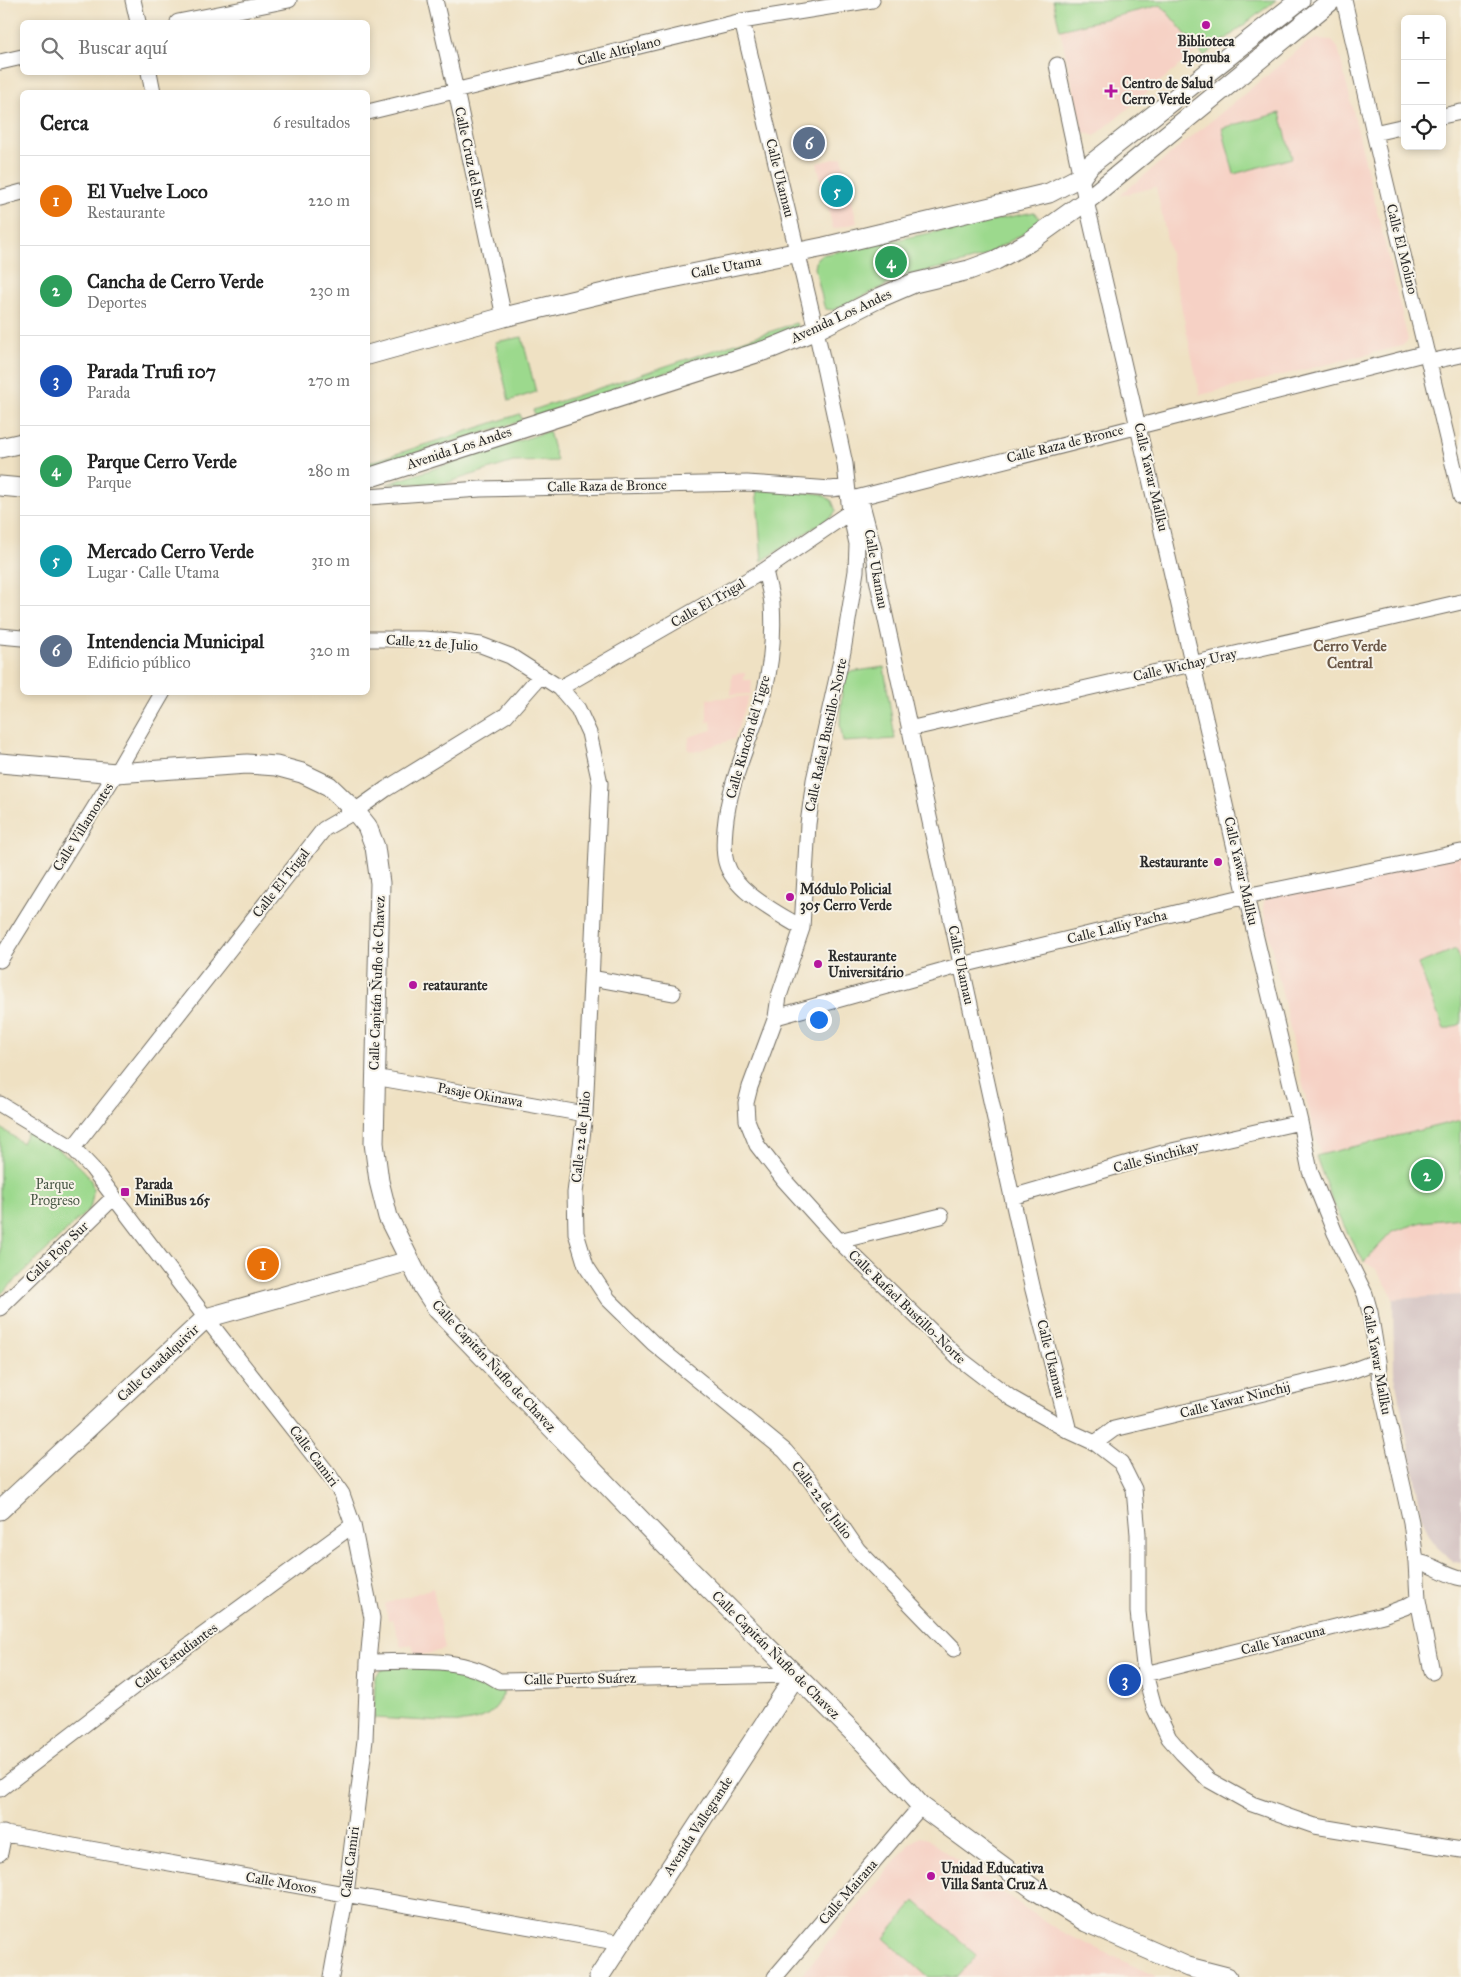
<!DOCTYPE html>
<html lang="es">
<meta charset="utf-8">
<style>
:root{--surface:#fff;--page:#f6f6f6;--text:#222;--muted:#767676;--line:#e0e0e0;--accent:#b5179e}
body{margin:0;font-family:"IM FELL Great Primer",serif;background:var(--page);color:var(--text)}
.controls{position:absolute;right:15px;top:15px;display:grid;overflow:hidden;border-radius:8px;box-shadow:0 2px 8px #0003}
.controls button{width:45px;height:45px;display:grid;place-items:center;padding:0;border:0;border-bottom:1px solid var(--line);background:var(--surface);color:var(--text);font:25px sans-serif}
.you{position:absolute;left:818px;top:1019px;width:18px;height:18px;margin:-12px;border:4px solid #fff;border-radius:50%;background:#1a73e8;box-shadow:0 0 0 8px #1a73e833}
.badge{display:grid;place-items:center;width:32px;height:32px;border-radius:50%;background:var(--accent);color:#fff;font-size:16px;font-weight:700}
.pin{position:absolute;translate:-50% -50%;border:2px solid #fff;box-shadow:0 1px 5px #0006}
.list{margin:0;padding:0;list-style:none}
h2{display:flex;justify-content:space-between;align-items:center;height:65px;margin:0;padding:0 20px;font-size:21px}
h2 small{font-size:16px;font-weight:400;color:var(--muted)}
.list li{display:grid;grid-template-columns:32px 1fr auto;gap:15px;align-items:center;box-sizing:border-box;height:90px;padding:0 20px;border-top:1px solid var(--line)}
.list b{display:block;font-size:19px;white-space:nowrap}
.list p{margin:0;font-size:16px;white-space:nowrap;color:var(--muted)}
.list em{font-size:16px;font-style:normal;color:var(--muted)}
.icon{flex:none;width:28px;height:28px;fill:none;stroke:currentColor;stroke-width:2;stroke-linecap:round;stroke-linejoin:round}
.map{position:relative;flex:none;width:1461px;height:1977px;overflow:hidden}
.search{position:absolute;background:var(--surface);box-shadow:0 2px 8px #0003;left:20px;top:20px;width:350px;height:55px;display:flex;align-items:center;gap:12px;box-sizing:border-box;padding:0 18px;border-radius:8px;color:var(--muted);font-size:19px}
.panel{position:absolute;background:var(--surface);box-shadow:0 2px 8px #0003;left:20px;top:90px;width:350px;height:605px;border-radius:8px}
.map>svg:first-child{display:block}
</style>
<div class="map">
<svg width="1461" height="1977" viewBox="0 0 1461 1977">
<rect width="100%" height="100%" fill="#f7f3e8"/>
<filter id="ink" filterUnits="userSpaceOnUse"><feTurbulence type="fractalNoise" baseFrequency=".02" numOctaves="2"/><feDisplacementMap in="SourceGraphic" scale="10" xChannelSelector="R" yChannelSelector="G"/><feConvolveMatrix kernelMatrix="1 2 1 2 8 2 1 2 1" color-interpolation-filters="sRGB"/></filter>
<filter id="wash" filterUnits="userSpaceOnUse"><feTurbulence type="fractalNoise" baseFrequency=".0096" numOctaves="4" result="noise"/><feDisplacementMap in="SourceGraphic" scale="20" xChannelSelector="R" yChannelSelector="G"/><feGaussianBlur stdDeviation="1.12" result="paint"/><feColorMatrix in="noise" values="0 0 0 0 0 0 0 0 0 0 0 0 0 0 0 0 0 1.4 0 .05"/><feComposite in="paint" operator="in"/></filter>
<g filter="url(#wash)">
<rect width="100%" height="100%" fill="#efe1c3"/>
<path fill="#f6d1c5" d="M1161,5L1198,50L1095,136L1083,132L1060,30L1103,7Z
M1318,39L1331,40L1338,48L1408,340L1402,346L1200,395L1156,187L1119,196L1308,42Z
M842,157L857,223L833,229L817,163Z
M745,673L744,680H752L751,694L731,695L732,674Z
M749,696L734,739L697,751L688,750L689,737L712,730L711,721L707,722V699Z
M1461,850V1120L1321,1154L1314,1134L1263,909L1264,902L1269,895Z
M1461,1218V1295L1393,1299L1390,1291L1376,1269L1364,1262L1391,1232L1422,1222Z
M433,1588L445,1649L416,1657L412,1644L401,1647L393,1619L388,1620L385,1604Z
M920,1837L928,1839L1025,1908L1060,1931L1157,1977H800L910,1843Z"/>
<path fill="#d1bfbf" d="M1461,1295V1563L1454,1562L1441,1552L1430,1537L1423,1520L1394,1372L1393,1299Z"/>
<path fill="#9cd98d" stroke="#64825c" d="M1053,0H1276L1204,56L1161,5L1060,30Z
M1280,113L1292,158L1234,174L1222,128Z
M1034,212L1039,218V223L1035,227L982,257L958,264L909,275L833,310L826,309L824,306L815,268L817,258L821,255Z
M796,323L798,328L536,416L533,410Z
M522,337L536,392L509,401L495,342Z
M520,414L522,421L368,467V463Z
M549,431L557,461L513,462L446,483L387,484Z
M756,487L822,494L832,501L836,511L832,516L762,561Z
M884,667L895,739L843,742L840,724L843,673Z
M1456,949L1461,962V1024L1444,1030L1418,964Z
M1461,1120V1218L1422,1222L1392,1232L1364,1262C1343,1228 1329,1194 1316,1156Z
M0,1127L22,1143L29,1129C44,1140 85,1165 91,1181C95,1190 92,1200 90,1208L0,1295Z
M388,1667L458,1669L505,1688C494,1728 461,1723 428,1721C410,1720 392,1719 374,1718L375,1677L381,1670Z
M915,1901L977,1955L958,1977H928L884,1938Z"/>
</g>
<g filter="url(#ink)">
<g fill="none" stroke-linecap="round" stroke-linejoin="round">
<g stroke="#706b60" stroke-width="17">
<path id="minor" d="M133,0L138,22
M435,0L456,91L504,317
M1344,0L1374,133L1461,497
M742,21L816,330L845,464L850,512L857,544L856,571L843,651L814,780L808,824L802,928L779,996L776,1017L750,1087L746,1103L747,1120L757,1145L784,1180L839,1241L960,1359L1011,1398L1069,1431L1095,1443L1121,1463L1134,1489L1138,1534V1612L1145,1674L1154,1707L1169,1738L1182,1753L1209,1780L1252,1804L1315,1826L1461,1850
M178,22L289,0
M0,62L22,57
M1057,65L1086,201L1246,896L1300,1122L1310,1171L1335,1233L1365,1294L1370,1312L1378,1361L1380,1384L1411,1522L1416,1562L1418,1600L1432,1672
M149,72L153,92
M368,112L742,21L872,0
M1442,116L1461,112
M1374,133L1405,126
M0,198L22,192
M1429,362L1461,355
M368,497L480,489L747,483L831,489L847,487
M860,497L874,550L877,579L1012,1197L1033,1290L1069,1431
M852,499L1427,353
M765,570C767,581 771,593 772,604C774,633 771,666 764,694C751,740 729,780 725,828C724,839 723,851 726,862C734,892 778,913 802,928
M0,636L22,638
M368,639H423L450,641L481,645L510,656L560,688L578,709L589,733L600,783L585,1114L575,1193L576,1233L586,1266L608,1299L653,1343L785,1451L810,1480L858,1550L954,1649
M560,688L765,570L850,512
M909,729L1461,602
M0,960L116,773L163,692
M592,978L673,993
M776,1017L962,965L1246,896L1461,852
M374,1077L585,1114
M0,1104L73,1148L92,1168L206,1318L329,1475L342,1494L353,1525L372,1618L368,1662L365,1740L346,1894L331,1977
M73,1148L324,829L355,811L386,789L506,715L541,675
M1012,1197L1163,1153L1300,1122
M839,1241L941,1216
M0,1308L114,1197
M1095,1443L1114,1429L1346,1373L1378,1361
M1416,1562C1432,1563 1445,1575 1461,1578
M368,1662C412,1662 461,1655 499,1681L796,1675
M1145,1674L1383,1615L1405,1607L1418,1600
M0,1789L162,1665L353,1525
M0,1833L621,1943
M0,1853L4,1833
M775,1977L921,1806"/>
</g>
<g stroke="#706b60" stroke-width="21">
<path id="tertiary" d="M368,355L504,317L633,286L824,247L1049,193L1082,176L1090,165L1300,0
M0,448L22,443
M368,478L772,348L816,330L879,298L914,283L969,270L996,260L1029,242L1086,201L1332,0
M0,486L22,488
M0,763L116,773L247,764L276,766L302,773L329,786L355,811L367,826L375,847L380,883L374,1143L379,1181L388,1217L423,1287L438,1310L666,1546L867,1746L921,1806L1035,1890L1086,1922L1188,1967L1227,1977
M0,1510L206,1318L409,1261
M599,1977L796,1675"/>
</g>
<use href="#minor" stroke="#fff" stroke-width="15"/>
<use href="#tertiary" stroke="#fff" stroke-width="19"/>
</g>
</g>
<g fill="#b5179e" stroke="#f7f3e8" stroke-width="2">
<circle cx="1206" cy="25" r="5"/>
<path d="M1108.5 83.5h5v5h5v5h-5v5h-5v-5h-5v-5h5z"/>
<circle cx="1218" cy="862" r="5"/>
<circle cx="790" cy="897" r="5"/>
<circle cx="818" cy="964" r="5"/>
<circle cx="413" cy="985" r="5"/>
<rect x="120" y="1187" width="10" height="10" rx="2.5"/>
<circle cx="931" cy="1876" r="5"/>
</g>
<g text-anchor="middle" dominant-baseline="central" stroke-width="4" stroke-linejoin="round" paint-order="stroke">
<g font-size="14" font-weight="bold" fill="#2b2b2b" stroke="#f7f3e8" text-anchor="start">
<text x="1206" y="41" text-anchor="middle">Biblioteca<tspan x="1206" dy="16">Iponuba</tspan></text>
<text x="1122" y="83">Centro de Salud<tspan x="1122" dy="16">Cerro Verde</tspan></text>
<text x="1208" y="862" text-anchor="end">Restaurante</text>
<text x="800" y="889">Módulo Policial<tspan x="800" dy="16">305 Cerro Verde</tspan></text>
<text x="828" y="956">Restaurante<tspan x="828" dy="16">Universitário</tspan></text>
<text x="423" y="985">reataurante</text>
<text x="135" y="1184">Parada<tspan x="135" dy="16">MiniBus 265</tspan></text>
<text x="941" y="1868">Unidad Educativa<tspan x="941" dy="16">Villa Santa Cruz A</tspan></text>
</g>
<g font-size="14" fill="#2b2b2b" stroke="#f7f3e8">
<text transform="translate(619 51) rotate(-14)">Calle Altiplano</text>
<text transform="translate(470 158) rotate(78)">Calle Cruz del Sur</text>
<text transform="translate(780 178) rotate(76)">Calle Ukamau</text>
<text transform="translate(1402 249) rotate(76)">Calle El Molino</text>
<text transform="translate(726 267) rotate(-11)">Calle Utama</text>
<text transform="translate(841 316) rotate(-25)">Avenida Los Andes</text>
<text transform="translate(1065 444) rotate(-14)">Calle Raza de Bronce</text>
<text transform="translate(459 448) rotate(-18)">Avenida Los Andes</text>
<text transform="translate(1151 477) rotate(77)">Calle Yawar Mallku</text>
<text transform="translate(607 486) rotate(-1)">Calle Raza de Bronce</text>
<text transform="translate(876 569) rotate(80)">Calle Ukamau</text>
<text transform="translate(708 603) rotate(-30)">Calle El Trigal</text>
<text transform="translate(432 643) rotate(4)">Calle 22 de Julio</text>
<text transform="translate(1185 665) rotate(-13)">Calle Wichay Uray</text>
<text transform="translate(826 735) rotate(-78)">Calle Rafael Bustillo-Norte</text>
<text transform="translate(748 737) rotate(-74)">Calle Rincón del Tigre</text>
<text transform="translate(83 827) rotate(-58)">Calle Villamontes</text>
<text transform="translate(1241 871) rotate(77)">Calle Yawar Mallku</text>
<text transform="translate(281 883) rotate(-52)">Calle El Trigal</text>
<text transform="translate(1117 927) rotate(-14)">Calle Lalliy Pacha</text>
<text transform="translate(961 965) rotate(78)">Calle Ukamau</text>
<text transform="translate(377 983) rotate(-88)">Calle Capitán Ñuflo de Chavez</text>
<text transform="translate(480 1095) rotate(10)">Pasaje Okinawa</text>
<text transform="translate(581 1137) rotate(-84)">Calle 22 de Julio</text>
<text transform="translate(1156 1157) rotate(-15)">Calle Sinchikay</text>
<text transform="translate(57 1252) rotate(-44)">Calle Pojo Sur</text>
<text transform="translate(907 1307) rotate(44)">Calle Rafael Bustillo-Norte</text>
<text transform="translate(1051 1359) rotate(76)">Calle Ukamau</text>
<text transform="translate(1377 1360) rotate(80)">Calle Yawar Mallku</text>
<text transform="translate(158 1363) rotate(-43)">Calle Guadalquivir</text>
<text transform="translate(494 1366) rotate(47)">Calle Capitán Ñuflo de Chavez</text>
<text transform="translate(1235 1400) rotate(-14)">Calle Yawar Ninchij</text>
<text transform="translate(314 1456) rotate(53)">Calle Camiri</text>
<text transform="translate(822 1500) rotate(54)">Calle 22 de Julio</text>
<text transform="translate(1283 1640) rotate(-14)">Calle Yanacuna</text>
<text transform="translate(776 1655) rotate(45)">Calle Capitán Ñuflo de Chavez</text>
<text transform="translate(176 1656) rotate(-37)">Calle Estudiantes</text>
<text transform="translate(580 1679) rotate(-1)">Calle Puerto Suárez</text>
<text transform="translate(698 1826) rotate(-57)">Avenida Vallegrande</text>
<text transform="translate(350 1862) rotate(-83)">Calle Camiri</text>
<text transform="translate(281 1883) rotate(10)">Calle Moxos</text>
<text transform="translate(848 1892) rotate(-49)">Calle Mairana</text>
</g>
<g font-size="14" fill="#475644" stroke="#f7f3e8">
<text x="55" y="1184">Parque<tspan x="55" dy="16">Progreso</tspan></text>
</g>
<g font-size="15" font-weight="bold" fill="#6a5646" stroke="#f7f3e8">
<text x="1350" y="646">Cerro Verde<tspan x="1350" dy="17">Central</tspan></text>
</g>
</g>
</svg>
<div class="controls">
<button>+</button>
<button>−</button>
<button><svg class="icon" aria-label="locate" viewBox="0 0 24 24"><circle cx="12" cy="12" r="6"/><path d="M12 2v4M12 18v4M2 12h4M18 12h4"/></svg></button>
</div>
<div class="you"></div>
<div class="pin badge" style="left:263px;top:1264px;background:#e8710a">1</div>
<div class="pin badge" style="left:1427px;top:1175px;background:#2e9e5b">2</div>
<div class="pin badge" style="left:1125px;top:1680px;background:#1a4fb4">3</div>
<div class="pin badge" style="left:891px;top:262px;background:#2e9e5b">4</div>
<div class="pin badge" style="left:837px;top:191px;background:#0f9aa8">5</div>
<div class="pin badge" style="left:809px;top:143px;background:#5c6f8a">6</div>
<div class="search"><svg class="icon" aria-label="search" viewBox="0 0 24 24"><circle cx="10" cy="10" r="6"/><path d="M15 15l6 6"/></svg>Buscar aquí</div>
<section class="panel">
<h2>Cerca<small>6 resultados</small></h2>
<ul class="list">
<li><span class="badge" style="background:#e8710a">1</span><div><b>El Vuelve Loco</b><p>Restaurante</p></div><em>220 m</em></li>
<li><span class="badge" style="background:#2e9e5b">2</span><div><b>Cancha de Cerro Verde</b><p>Deportes</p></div><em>230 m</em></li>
<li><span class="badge" style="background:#1a4fb4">3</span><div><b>Parada Trufi 107</b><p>Parada</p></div><em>270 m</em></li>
<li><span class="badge" style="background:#2e9e5b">4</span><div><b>Parque Cerro Verde</b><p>Parque</p></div><em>280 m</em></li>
<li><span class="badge" style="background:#0f9aa8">5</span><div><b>Mercado Cerro Verde</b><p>Lugar · Calle Utama</p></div><em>310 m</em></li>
<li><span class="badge" style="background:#5c6f8a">6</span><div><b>Intendencia Municipal</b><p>Edificio público</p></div><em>320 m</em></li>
</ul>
</section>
</div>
